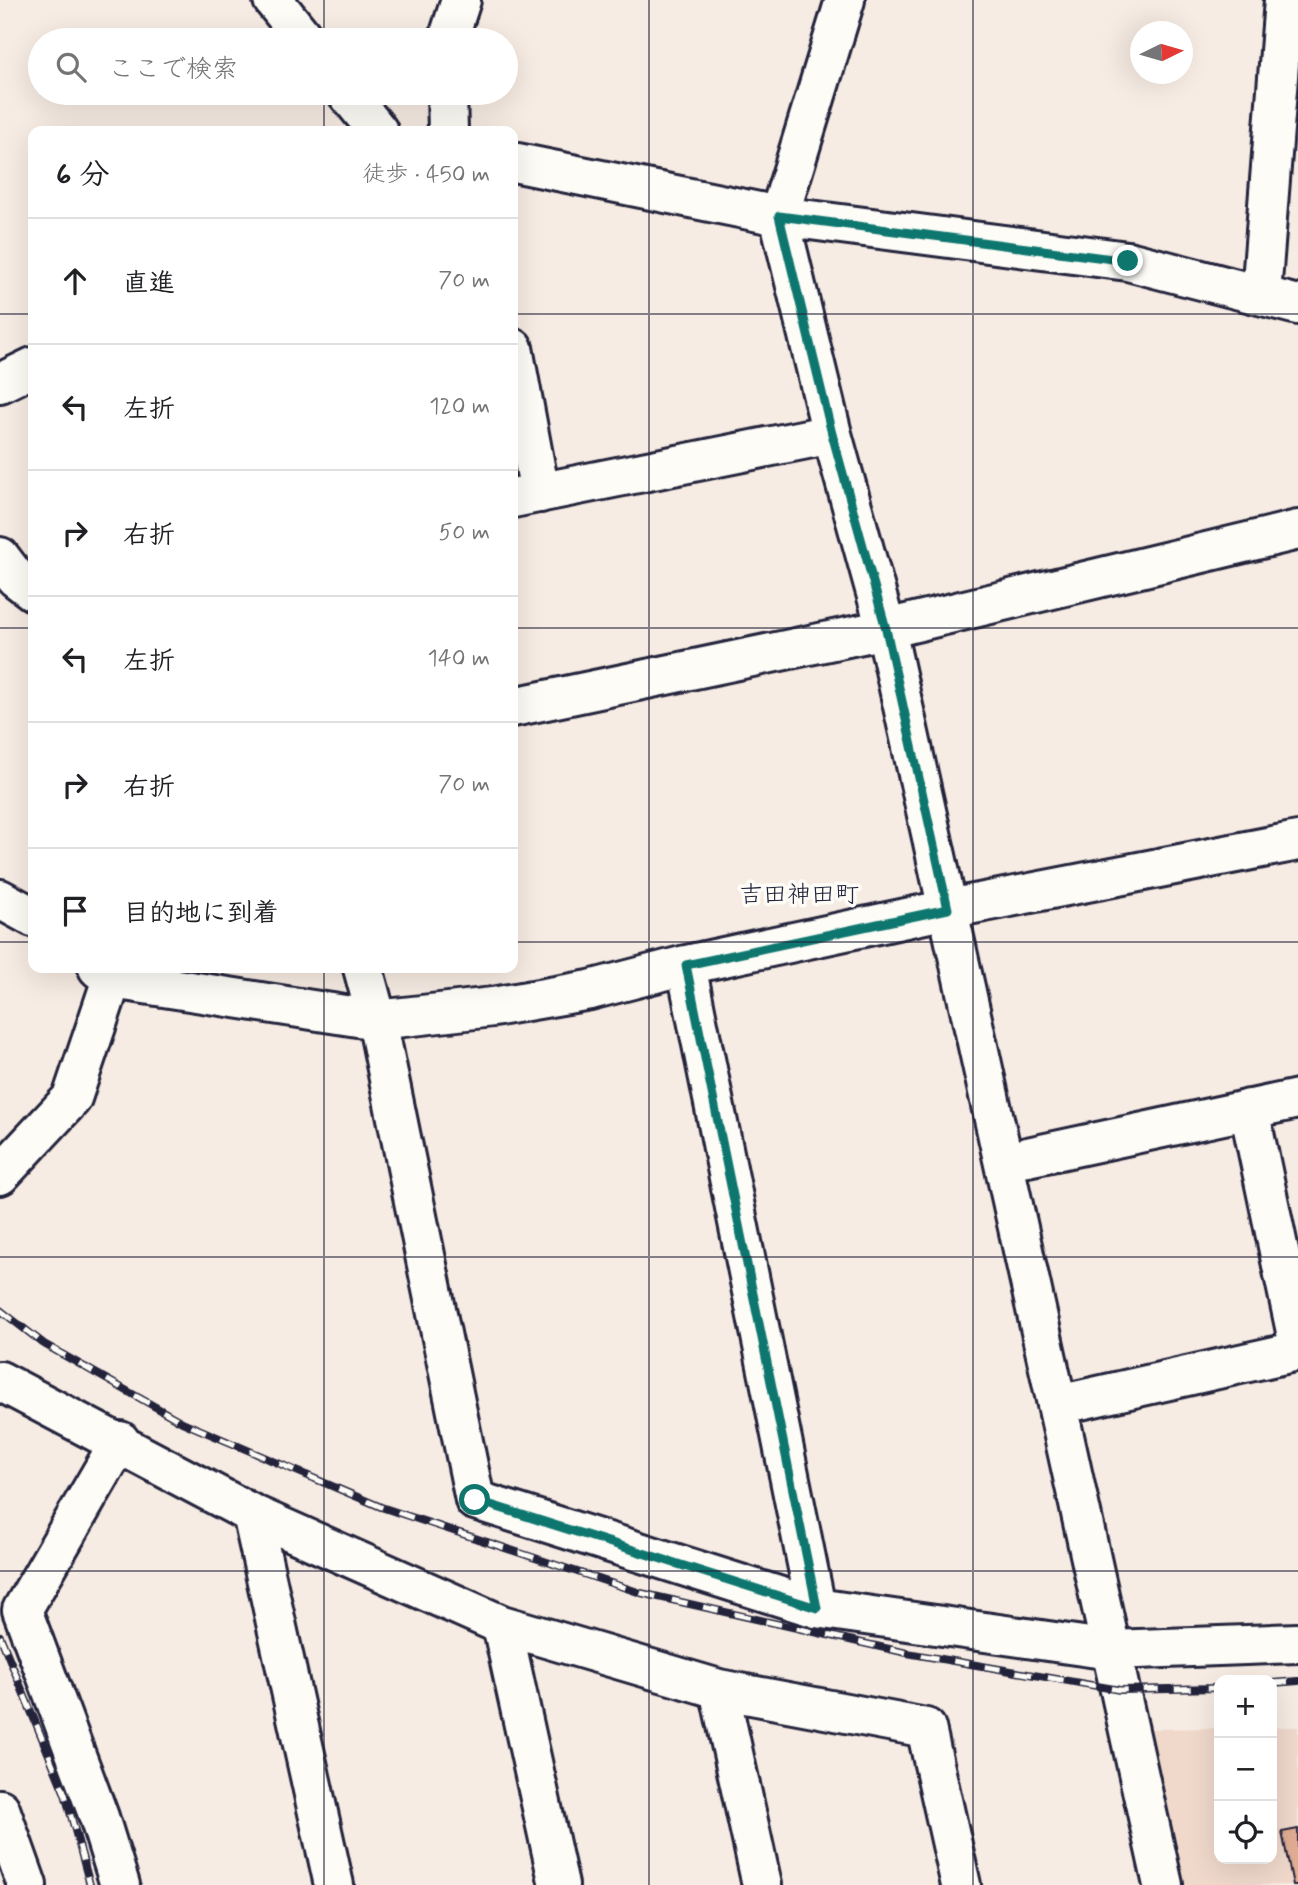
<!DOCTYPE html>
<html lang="ja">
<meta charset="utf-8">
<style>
:root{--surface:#fff;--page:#f6f6f6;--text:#202124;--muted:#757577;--line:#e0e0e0}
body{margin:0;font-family:Mynerve,"Klee One",sans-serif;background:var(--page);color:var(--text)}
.controls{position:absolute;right:21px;bottom:21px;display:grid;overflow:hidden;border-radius:14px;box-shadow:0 7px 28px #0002}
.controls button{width:63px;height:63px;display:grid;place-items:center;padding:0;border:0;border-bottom:2px solid var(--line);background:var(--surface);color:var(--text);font:35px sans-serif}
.compass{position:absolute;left:1130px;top:21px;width:63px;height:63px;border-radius:50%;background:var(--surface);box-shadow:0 7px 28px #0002;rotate:85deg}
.stop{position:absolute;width:21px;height:21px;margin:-16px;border:5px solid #0f766e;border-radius:50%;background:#fff}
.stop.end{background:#0f766e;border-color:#fff;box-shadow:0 2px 7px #0008}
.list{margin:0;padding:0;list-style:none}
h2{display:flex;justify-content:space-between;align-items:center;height:91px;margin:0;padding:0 28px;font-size:30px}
h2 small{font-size:23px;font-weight:400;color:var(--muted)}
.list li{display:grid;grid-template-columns:46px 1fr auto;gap:21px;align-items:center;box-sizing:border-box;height:126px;padding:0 28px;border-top:2px solid var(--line)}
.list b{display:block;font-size:26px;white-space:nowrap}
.list em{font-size:23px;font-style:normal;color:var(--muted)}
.icon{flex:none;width:38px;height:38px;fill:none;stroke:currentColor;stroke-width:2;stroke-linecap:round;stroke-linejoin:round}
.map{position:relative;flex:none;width:1298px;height:1885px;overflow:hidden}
.search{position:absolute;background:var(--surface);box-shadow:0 7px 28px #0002;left:28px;top:28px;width:490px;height:77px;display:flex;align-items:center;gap:18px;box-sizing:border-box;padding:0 24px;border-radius:38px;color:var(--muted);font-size:26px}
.panel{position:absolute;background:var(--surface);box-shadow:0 7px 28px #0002;left:28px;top:126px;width:490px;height:847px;border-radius:14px}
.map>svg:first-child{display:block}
</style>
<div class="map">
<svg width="1298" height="1885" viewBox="0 0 1298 1885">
<rect width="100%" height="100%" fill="#f7ece3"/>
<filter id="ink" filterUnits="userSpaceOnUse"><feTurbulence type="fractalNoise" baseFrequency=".0143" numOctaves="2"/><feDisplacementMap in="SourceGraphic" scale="14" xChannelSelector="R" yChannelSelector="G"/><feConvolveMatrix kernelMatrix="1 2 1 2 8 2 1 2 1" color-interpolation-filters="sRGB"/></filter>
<g filter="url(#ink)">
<path fill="#f0d9cb" d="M1272,1727H1298V1885H1182L1146,1729L1219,1728V1859H1272Z"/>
<path fill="#e1ad94" stroke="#22223b" stroke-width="2" d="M1298,1829V1885H1293L1282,1832Z"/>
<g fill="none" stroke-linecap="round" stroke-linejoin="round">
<g stroke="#22223b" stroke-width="44">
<path id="minor" d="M273,0L305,40
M845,0L779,216L832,434L886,629L1163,1885
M448,40L461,0
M347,93L378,131
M447,93L448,131
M513,162L779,216L1128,261L1298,305
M1261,295L1284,0
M513,348L540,493
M0,383L33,367
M513,498L832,434
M0,557L16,578L33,591
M513,707L886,629L1298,530
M0,899L33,917
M686,965L816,1608
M98,968L112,979L377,1020L493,1007L590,990L686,965L948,909L1298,841
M363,968L377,1020L475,1500L816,1608L1111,1650L1298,1643
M1249,1109L1298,1341
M1004,1162L1298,1099
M0,1175L72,1098L112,979
M0,1381L252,1514L502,1625L719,1689L926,1728L961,1885
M1058,1405L1298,1351
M120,1441L22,1610L99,1817L120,1885
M252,1514L334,1885
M502,1625L559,1885
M719,1689L762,1885
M0,1809L27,1885"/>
</g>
<use href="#minor" stroke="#fdfcf7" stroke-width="38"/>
<g stroke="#22223b" stroke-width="8">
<path id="rail" d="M0,1310L44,1344L182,1422L381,1507L641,1593L907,1653L1120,1690L1219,1688
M0,1636L65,1794L90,1885
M1272,1683L1298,1681"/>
</g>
<use href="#rail" stroke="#fdfcf7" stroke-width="5" stroke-dasharray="16" stroke-linecap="butt"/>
</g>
</g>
<g fill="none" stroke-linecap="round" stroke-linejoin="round" filter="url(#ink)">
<path stroke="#0f766e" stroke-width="9" d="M475,1500L817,1608L686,965L948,909L886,629L832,434L779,216L1128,261"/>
</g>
<path fill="none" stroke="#22223b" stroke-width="2" stroke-opacity="0.55" d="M324,0V40M649,0V1885M973,0V1885M324,93V131M0,314H33M513,314H1298M0,628H33M513,628H1298M0,942H33M513,942H1298M324,968V1885M0,1257H1298M0,1571H1298"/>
<g text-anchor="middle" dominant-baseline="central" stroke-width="7" stroke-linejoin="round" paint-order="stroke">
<g font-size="24" fill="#22223b" stroke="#fdfcf7">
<text x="799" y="895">吉田神田町</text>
</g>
</g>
</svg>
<div class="controls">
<button>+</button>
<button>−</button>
<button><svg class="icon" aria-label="locate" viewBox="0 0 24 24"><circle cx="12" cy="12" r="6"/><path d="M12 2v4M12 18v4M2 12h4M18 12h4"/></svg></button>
</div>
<svg class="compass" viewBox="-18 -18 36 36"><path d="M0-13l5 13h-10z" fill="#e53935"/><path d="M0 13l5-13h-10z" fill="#757577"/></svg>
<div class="stop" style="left:475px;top:1500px"></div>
<div class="stop end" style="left:1128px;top:261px"></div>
<div class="search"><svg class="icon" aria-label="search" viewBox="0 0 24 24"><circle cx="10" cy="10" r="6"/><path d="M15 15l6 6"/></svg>ここで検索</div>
<section class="panel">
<h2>6 分<small>徒歩 · 450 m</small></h2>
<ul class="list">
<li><svg class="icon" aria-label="ahead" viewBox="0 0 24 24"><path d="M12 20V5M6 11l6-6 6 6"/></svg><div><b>直進</b></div><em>70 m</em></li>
<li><svg class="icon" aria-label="left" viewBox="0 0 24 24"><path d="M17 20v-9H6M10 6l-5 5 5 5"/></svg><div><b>左折</b></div><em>120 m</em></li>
<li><svg class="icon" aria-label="right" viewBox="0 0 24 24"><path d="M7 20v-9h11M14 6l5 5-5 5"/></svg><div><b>右折</b></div><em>50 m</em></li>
<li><svg class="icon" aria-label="left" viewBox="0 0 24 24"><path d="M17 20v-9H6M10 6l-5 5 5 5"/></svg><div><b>左折</b></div><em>140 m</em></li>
<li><svg class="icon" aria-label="right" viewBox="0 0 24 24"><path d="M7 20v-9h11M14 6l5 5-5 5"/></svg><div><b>右折</b></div><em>70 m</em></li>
<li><svg class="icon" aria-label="arrive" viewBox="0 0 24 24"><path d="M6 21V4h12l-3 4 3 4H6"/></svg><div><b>目的地に到着</b></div></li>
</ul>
</section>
</div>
